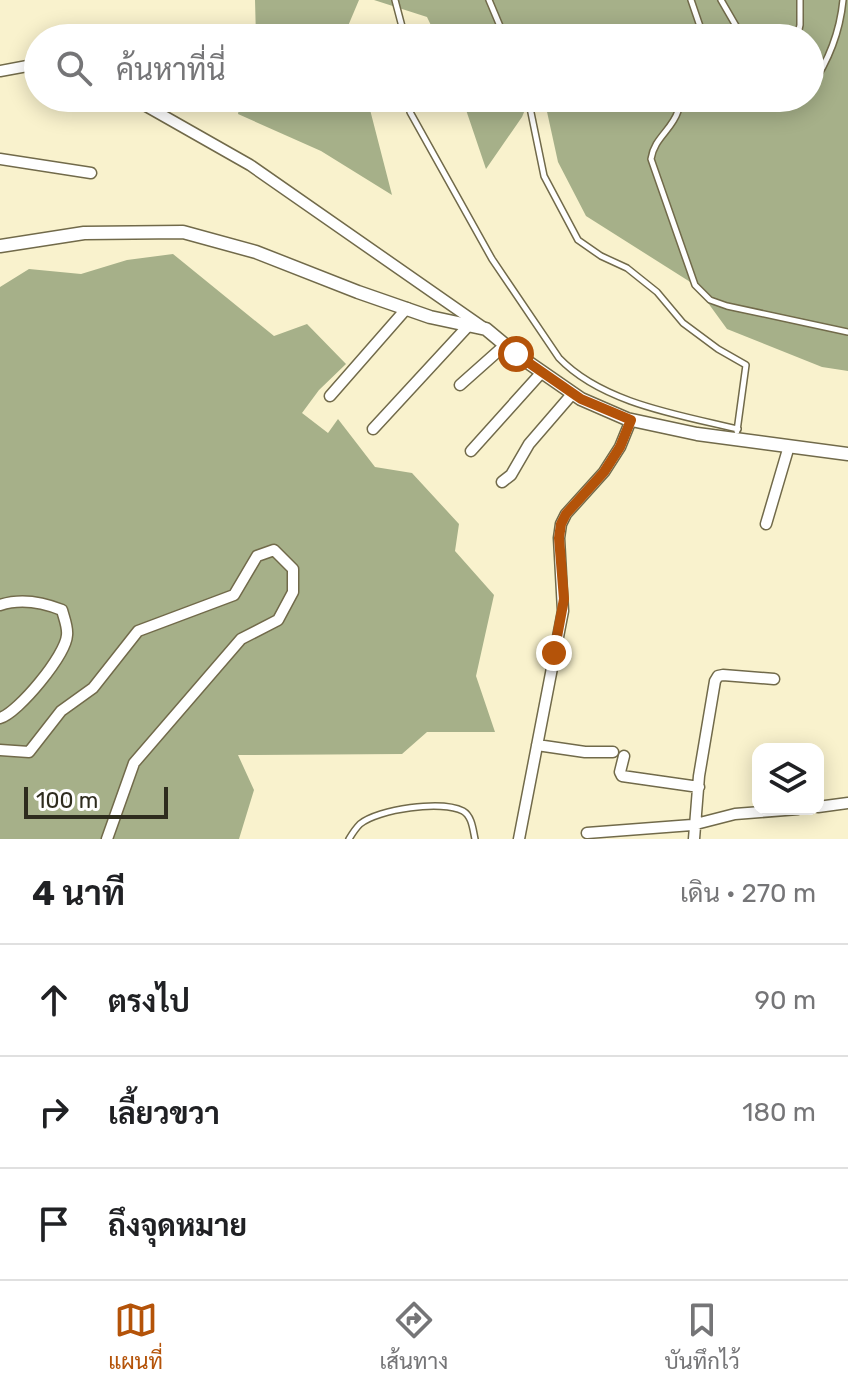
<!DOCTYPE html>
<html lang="th">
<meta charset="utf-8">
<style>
:root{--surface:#fff;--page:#f2f2f2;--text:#202124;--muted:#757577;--line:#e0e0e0;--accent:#b45309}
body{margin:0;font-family:Rubik,Sarabun,sans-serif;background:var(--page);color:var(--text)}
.controls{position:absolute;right:24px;bottom:24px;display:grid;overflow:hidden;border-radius:16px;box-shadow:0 4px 20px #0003}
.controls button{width:72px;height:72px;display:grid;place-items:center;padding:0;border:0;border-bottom:2px solid var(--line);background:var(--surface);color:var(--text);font:40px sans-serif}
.scale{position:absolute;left:24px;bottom:20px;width:144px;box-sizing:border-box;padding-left:8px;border:4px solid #2e2c1e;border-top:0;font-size:22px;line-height:28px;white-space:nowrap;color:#2e2c1e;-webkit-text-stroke:6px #fff;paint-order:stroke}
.stop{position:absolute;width:24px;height:24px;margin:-18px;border:6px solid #b45309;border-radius:50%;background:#fff}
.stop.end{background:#b45309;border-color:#fff;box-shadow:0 2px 8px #0008}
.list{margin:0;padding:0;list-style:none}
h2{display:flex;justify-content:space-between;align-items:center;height:104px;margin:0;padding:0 32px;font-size:34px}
h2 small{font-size:26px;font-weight:400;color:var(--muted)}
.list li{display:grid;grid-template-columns:52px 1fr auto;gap:24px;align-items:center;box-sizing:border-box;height:112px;padding:0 32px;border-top:2px solid var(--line)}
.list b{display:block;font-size:30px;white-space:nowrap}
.list em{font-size:26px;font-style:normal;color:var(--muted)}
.icon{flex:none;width:44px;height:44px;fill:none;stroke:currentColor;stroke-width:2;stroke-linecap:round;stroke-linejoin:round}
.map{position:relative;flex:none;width:848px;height:839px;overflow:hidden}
.search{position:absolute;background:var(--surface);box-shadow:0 4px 20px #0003;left:24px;right:24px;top:24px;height:88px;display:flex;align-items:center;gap:20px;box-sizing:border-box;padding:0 28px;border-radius:44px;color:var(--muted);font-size:30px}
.sheet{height:440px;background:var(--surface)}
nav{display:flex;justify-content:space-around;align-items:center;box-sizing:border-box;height:112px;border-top:2px solid var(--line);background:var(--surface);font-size:22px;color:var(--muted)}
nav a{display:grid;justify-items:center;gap:4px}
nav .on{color:var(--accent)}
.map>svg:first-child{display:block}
</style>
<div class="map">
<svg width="848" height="839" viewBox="0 0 848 839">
<rect width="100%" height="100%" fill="#f9f2cd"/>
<path fill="#a6b089" d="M255,0H359L348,26L351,38H256Z
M374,0H848V371L822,367L727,329L695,285L586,216L558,162L544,98H810V38H437L427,17Z
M241,98H367L392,195L321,151L238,114Z
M462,98H530L522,117L486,169Z
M173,254L274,336L307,324L346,364L319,390L302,413L328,433L338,419L375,467L412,473L459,524L455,551L494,595L476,676L495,732H427L402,754L238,755L254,790L239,839H0V287L29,269L81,274L127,260Z"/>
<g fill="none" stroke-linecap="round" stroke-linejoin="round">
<g stroke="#716a4a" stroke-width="8">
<path id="service" d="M395,0L405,38
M489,0L505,38
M691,0L704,38
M721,0L743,38
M663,38L679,34L696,38
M797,38L800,25V0
M810,88C828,62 840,31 843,0
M407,98L410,112L492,259L559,358C602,403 679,415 738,429
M528,98L544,176L578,240L601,256L627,268L657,292L683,323L718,349L746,365L737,431
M671,98L678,111C672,130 654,138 651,159L695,285L710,300L727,306L848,332
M349,839C352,834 356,828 360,824C378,809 442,800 463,811C472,816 473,830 475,839"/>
</g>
<g stroke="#716a4a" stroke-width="13">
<path id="minor" d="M0,71L38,64
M132,98L250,165L484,328
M0,159L91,173
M460,385L505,345
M330,396L407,308
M373,429L469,325
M471,451L542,372
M502,482L511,475L529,444L573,393
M766,524L789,446
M0,605C21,598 42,602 62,610C64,618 68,627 67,635C66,655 18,713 0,718
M537,745L585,752H613
M0,750L29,752L61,711L93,688L138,631L234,595L257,556L274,550L293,569V592L278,620L241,639L134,763L107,839
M624,756L620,772L622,776L699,787
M818,807L848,803
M587,833L692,825L735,814L798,809
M519,839L563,611L559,538L561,524L566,514L604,472L620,447L631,420
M694,839L699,776L715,681L718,676L723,675L774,679"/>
</g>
<g stroke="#716a4a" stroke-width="15">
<path id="tertiary" d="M0,246L84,233L183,232L256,252L358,292L430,317L486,329L516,354L581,399L627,419L697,434L848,454"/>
</g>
<use href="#service" stroke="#fff" stroke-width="5"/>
<use href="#minor" stroke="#fff" stroke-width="10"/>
<use href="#tertiary" stroke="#fff" stroke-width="12"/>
</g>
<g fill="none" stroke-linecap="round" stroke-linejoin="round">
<path stroke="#b45309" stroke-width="10" d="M516,354L581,399L631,420L620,447L604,472L566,514L561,524L559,538L564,599L554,653"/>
</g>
</svg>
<div class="controls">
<button><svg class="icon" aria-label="layers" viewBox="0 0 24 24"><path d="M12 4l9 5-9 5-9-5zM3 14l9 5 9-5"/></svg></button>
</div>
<div class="scale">100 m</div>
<div class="stop" style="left:516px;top:354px"></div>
<div class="stop end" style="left:554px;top:653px"></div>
<div class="search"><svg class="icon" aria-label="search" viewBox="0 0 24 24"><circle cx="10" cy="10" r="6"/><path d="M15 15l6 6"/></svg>ค้นหาที่นี่</div>
</div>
<section class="sheet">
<h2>4 นาที<small>เดิน · 270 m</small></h2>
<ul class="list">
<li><svg class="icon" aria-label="ahead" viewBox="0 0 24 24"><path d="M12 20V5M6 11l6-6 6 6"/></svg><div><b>ตรงไป</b></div><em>90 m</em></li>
<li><svg class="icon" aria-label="right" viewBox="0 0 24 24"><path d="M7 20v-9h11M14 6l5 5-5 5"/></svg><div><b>เลี้ยวขวา</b></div><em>180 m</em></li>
<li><svg class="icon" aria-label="arrive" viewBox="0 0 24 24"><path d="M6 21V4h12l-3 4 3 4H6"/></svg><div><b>ถึงจุดหมาย</b></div></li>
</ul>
</section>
<nav>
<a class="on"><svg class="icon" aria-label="map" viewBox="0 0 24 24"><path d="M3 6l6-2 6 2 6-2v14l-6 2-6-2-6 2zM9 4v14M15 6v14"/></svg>แผนที่</a>
<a><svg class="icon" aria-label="directions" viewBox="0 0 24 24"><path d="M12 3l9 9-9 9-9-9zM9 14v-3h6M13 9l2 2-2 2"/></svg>เส้นทาง</a>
<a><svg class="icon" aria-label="saved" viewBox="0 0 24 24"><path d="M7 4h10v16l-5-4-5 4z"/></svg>บันทึกไว้</a>
</nav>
